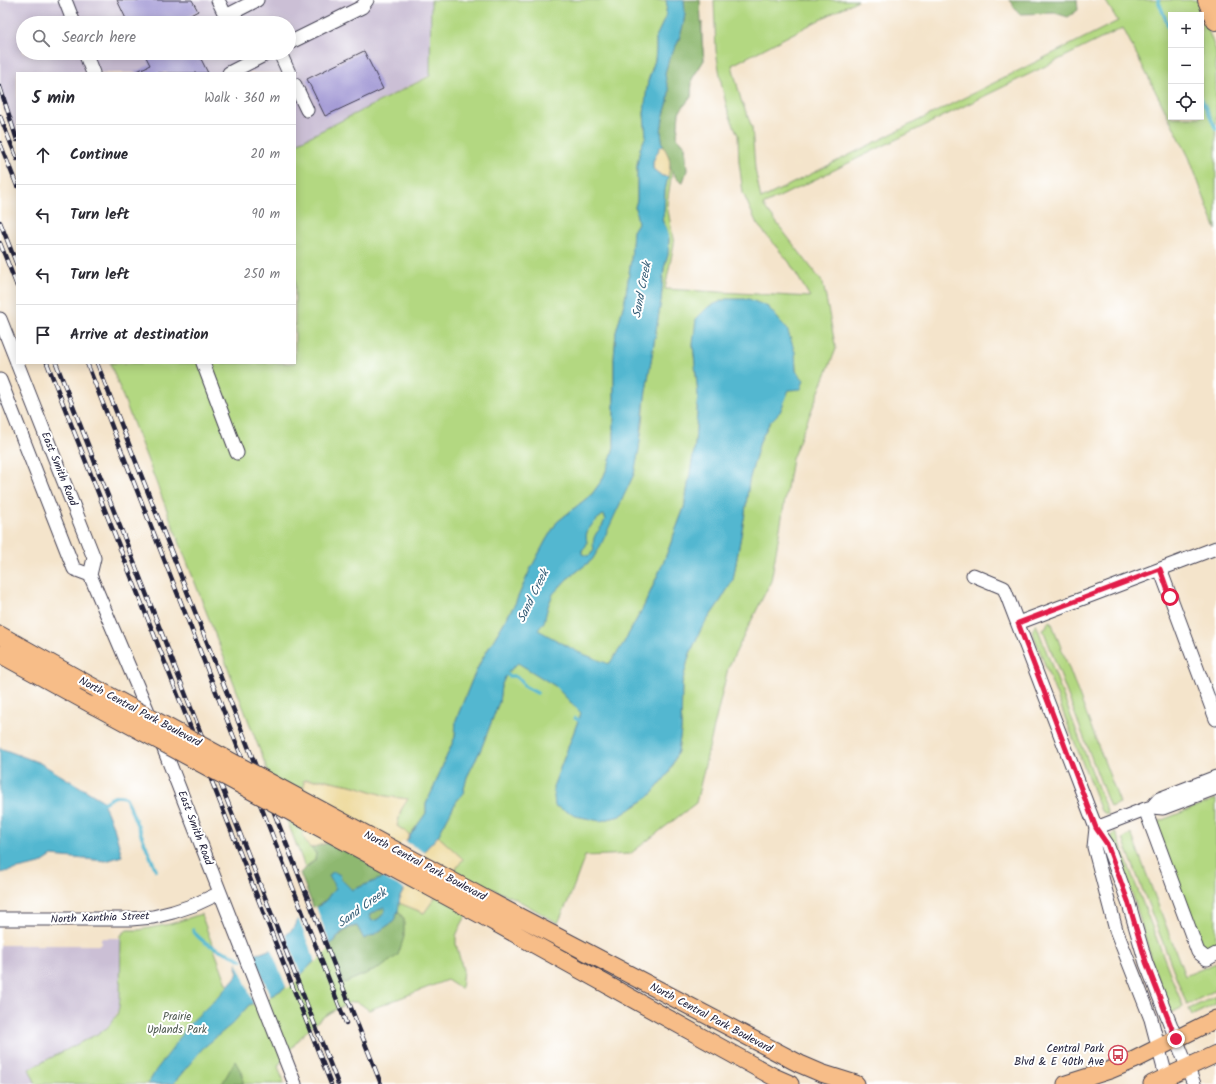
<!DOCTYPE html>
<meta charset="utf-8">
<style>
:root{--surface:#fff;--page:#f7f7f7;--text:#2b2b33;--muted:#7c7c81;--line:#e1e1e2}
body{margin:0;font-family:Kalam,sans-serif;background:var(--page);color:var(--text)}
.controls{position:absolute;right:12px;top:12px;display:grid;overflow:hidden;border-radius:0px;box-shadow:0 2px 10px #0003}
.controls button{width:36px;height:36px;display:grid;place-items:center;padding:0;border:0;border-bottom:1px solid var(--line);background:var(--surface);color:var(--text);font:20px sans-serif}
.stop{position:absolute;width:12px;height:12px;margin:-9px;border:3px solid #e11d48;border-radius:50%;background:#fff}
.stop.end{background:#e11d48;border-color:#fff;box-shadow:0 1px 4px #0008}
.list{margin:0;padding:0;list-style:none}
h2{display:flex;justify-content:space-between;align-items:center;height:52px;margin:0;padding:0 16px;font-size:17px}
h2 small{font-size:13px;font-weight:400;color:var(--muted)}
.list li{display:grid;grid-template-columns:26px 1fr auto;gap:12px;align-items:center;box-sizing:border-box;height:60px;padding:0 16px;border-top:1px solid var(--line)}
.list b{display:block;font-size:15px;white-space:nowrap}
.list em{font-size:13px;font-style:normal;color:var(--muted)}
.icon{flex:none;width:22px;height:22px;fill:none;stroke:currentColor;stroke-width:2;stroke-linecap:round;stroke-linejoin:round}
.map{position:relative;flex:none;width:1216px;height:1084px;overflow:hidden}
.search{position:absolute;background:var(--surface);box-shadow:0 2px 10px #0003;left:16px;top:16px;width:280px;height:44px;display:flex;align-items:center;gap:10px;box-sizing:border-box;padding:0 14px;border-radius:22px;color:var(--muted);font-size:15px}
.panel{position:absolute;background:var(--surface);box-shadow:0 2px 10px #0003;left:16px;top:72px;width:280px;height:292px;border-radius:0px}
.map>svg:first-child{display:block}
</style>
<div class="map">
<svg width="1216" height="1084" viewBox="0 0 1216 1084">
<rect width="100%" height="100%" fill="#fff"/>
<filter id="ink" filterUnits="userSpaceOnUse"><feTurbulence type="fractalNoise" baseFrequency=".025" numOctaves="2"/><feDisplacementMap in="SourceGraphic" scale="8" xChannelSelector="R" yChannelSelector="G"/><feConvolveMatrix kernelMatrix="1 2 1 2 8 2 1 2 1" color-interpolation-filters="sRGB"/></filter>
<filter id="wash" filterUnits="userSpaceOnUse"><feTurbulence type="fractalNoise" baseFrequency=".012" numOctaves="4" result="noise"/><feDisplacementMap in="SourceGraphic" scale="16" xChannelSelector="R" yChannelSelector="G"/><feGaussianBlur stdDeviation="0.9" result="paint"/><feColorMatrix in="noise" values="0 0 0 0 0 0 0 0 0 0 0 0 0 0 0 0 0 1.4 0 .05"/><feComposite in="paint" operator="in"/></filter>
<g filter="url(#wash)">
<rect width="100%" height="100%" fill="#f4e4cb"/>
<path fill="#cbbfd5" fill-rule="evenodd" d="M0,0H431L430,75L295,144V73H17V136L0,98ZM23,23H289V53H23Z
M101,938H121L120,998L119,1007L113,1022L101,1032L29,1069L36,1084H0V945H101Z"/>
<path fill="#b3d881" stroke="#6a7d5e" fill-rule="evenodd" d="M431,0H666L667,5L665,18L656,37V50L655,60L648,81L644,114L646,136L640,149L637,165V200L635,207L638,223L633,231L631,260L625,300L616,332L614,358V447L609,464L602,480L592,494L557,522L546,540L530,570L515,604L481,661L472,680L456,720L455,737L445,760L434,787L426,804V813L410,835L397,826L401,810L407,799L386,796L355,786L326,780H304L310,848L316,853L315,860L305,867L110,363H295V144L430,76Z
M714,0H858L732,65L741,100L752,127L755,169L761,199L1118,21L1105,0H1197L1216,51V230L1189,157L1123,28L763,205L823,283L836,349L792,459L771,581L728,668L696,803L630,854L585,856L569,899L558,923L514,898L499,892L483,884L459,929L456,936V944L463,970L461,989L447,980L369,1010C364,1007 359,1001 353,1002C349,1002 345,1005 341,1007C313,1019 296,1042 278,1066L284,1083L285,1084H36L29,1069L101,1032L108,1027L117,1015L119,1007L120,998L121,935L127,930H139L170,924L201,914L239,1016L249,1005L273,995L283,989L303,973L329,946L344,983L382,967L404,919L398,911L399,902L424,913L462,859L438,836L456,802L463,793L467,777L481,749L499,702L501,686L507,673L518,663L548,606L553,594L567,579L592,560L634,474L643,424L645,397L661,301L664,268L668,255L669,239L667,230L662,220L664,211L665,190L670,167L671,169L664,132L702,22V41L704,60L692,79L691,97L679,112L677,137L685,146L687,170L683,182L677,179L672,171L667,204L674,244L665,289L810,297L789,262L757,224L743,193L739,162L738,135L728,112L722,87L716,51ZM1171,15H1201V117H1171ZM693,344L795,352L796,371L780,412L770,422L760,441L749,481L745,513L733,580L721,600L701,629L689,656L682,683L681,731L678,751L669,773L650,796L620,816L600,821L576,816L553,787L581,713L569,700L609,664L622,646L644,606L664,561L684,508L695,445L698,395Z
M603,515L605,516C605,531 590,530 594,550L590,555L587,556L582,554V550C591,543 584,540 587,532C590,526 597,519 603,515Z
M1051,621L1120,803L1110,807L1043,629L1046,627L1048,622Z
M1036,624L1108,814V815L1101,811L1032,631Z
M1216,799V948L1211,950H1207L1202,945L1157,829V822Z
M1115,831L1183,1007L1171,1013L1152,963L1135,902L1111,838Z
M1131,833L1185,976L1216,963V990L1187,1005L1123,839Z
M1216,996V1004L1193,1015H1192L1189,1009Z"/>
<path fill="#8eb86f" stroke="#586d55" d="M684,0H700L702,41L704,60L692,79L691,97L679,112L677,137L685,146L687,170L683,182L677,179L670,167L669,157L663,146L661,132L663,118L668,101L669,90L666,81L665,73L669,59L678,42L683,26L685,14Z
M1009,0H1077L1078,10L1068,17L1055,13L1019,14Z
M334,841L386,870L380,879L352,890L342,880L336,889L331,893L326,900L314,909L300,873L315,860L316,853L310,848Z
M384,906L385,911C381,917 379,920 372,921L369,915Z
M398,911L404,919V937L398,955L382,967L344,983L329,946C338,937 344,929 357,926L364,939L375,934L393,922Z
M235,1061L243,1075V1084H222Z"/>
<path fill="#eeda9e" stroke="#887e6c" d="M663,146C671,159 671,162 668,177L662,176L653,169V161L660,147Z
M304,780H326L355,786L386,796L408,799L401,810L397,826L410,835L386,870L334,841L310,848L303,837Z
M438,836L463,859L424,913L399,903L400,897L426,849Z"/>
<path fill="#52b7d0" stroke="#3a6c86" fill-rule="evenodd" d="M666,0H684L685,14L683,26L678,42L669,59L665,73L666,81L669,90L668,101L663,118L661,132L663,146L660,147L653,161V169L662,176L668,177L665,190L664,211L662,220L667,230L669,239L668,255L664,268L661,301L645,397L639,450L634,474L599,549L592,560L567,579L553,594L548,606L544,622L538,630L578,652L609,664L622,646L644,606L664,561L684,508L695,445L698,395L693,344L696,319L708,307L726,299H749L768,307L787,329L795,352L796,371L804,380L801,389L789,390L780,412L770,422L760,441L749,481L745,513L733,580L721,600L701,629L689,656L682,683L681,731L678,751L669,773L650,796L620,816L600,821L576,816L555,806L553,787L581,713L555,686L518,663L507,673L501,686L499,702L481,749L467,777L463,793L456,802L438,836L426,849L400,897L398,911L393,922L375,934L364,939L357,926L350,927L342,932L303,973L283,989L273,995L249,1005L232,1024L202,1049L173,1084H148L156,1070L173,1048L187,1026L219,996L235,978L238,973L236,967L242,955L261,953L269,950L295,927L297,920L319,906L326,900L331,893L336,889L329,876L333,871L340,875L342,880L352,890L380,879L426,813V804L434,787L445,760L455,737L456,720L472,680L481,661L515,604L530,570L546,540L557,522L592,494L602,480L609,464L614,447V358L616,332L625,300L631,260L633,231L638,223L635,207L637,200V165L640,149L646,136L644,114L646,95L648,81L655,60L656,50V37L665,18L667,5ZM603,515L605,516C605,531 590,530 594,550L590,555L587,556L582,554V550C591,543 584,540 587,532C590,526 597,519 603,515ZM384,907L385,911C381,917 379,920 372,921L369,915Z
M0,748L40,763L102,800L115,831L122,856L106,861L52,856L40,864L0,873Z"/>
<path fill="#f4e4cb" d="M403,840L426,853L406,890L380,876Z
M316,906L331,947L316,963L298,918Z
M285,934L302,977L287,989L270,947Z
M253,952L271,998L254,1005L237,962L242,953Z"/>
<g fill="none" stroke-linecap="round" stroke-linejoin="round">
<path stroke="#52b7d0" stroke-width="3.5" d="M1158,0L1171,33
M1201,98L1216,129
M504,672L509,676H514L521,680L524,686L537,693
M575,718L582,722
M100,805C109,800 117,792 126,798L156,870
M193,930C203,947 225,950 242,960"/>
</g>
<g id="blocks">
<path fill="#a59cd6" d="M117,0H192L198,11L176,23H128Z
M364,51L383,89L325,116L307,79Z
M144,53H198L208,73H133L150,65Z"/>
</g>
</g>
<g filter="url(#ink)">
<use href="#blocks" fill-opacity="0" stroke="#423f51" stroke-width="1"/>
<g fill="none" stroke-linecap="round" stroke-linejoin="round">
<g stroke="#423f51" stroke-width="15">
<path id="minor" d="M65,0L74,23
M218,0L229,23
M226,16L257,0
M289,43L362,7L367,0
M85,53L93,73
M280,53L289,73
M229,73L268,53
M295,85L307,110
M0,319L17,362
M17,363L94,558L90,575L152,721
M203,363L237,453
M0,380L74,569L90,575
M1160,569L1216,719
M973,575L1004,588L1096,828L1107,844L1128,901L1146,963L1194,1084
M1018,623L1216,548
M160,739L295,1084
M1152,807L1159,799L1216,777
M1145,809L1152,807L1163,808L1216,788
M1096,828L1094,847L1116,930L1151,1019L1168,1084
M1096,828L1145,809L1198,952L1207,959L1216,954
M0,919H131L153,917L173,912L194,905L220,893"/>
</g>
<g stroke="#423f51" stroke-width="19">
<path id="major" d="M0,635L84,682
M0,654L93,705
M493,903L800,1064L821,1073L856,1084
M485,917L705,1039L774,1077L790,1084
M1066,1084L1110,1070L1134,1060L1216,1019
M1152,1084L1216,1054"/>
</g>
<g stroke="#423f51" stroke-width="22">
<path id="highway" d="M1208,0L1216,20"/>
</g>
<use href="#minor" stroke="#fff" stroke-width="13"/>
<use href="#major" stroke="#f7bd88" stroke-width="17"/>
<use href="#highway" stroke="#f7bd88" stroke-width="20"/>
<g stroke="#22223b" stroke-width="4.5">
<path id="rail" d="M0,87L17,140
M0,116L17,159
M0,143L17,186
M0,222L17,265
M0,243L17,286
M47,363L331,1084
M56,363L338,1084
M87,363L346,1023
M97,363L381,1084"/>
</g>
<use href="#rail" stroke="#fff" stroke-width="3" stroke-dasharray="9" stroke-linecap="butt"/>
<g stroke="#423f51" stroke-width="19" stroke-linecap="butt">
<path id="major-bridge" d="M84,682L493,903
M93,705L485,917"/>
</g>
<use href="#major-bridge" stroke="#f7bd88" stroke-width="17"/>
</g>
</g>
<g fill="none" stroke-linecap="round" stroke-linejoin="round" filter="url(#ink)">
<path stroke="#e11d48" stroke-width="5" d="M1170,597L1160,569L1018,623L1096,828L1107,844L1128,901L1146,962L1176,1039"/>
</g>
<defs>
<g id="bus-ring" transform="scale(1)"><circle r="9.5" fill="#fff" stroke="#d1495b" stroke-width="1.5"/><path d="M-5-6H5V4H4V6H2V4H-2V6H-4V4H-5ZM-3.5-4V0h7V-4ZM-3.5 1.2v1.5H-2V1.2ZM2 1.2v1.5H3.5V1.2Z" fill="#d1495b"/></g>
</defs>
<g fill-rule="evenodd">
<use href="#bus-ring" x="1118" y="1055"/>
</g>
<g text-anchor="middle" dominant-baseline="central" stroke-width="4" stroke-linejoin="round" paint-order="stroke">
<g font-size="11" fill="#22223b" stroke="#fff">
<text transform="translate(59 469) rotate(68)">East Smith Road</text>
<text transform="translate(140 712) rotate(28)">North Central Park Boulevard</text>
<text transform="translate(195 828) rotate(69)">East Smith Road</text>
<text transform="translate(425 866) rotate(28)">North Central Park Boulevard</text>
<text transform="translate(100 918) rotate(-2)">North Xanthia Street</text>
<text transform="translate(711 1018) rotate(28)">North Central Park Boulevard</text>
</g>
<g font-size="11" fill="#4e5950" stroke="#fff">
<text x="177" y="1017">Prairie<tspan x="177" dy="13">Uplands Park</tspan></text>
</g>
<g font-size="11" fill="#22223b" stroke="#fff" text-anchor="end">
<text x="1104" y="1049">Central Park<tspan x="1104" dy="13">Blvd &amp; E 40th Ave</tspan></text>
</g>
<g font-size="12" font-style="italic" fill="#355e77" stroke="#fff">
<text transform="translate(642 290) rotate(-79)">Sand Creek</text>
<text transform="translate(533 596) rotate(-64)">Sand Creek</text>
<text transform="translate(362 908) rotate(-36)">Sand Creek</text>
</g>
</g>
</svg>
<div class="controls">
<button>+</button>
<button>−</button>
<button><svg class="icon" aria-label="locate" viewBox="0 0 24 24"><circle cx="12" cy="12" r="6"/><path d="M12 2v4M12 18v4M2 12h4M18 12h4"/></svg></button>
</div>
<div class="stop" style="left:1170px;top:597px"></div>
<div class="stop end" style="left:1176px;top:1039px"></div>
<div class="search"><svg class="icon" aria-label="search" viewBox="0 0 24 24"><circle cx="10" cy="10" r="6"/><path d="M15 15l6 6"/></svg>Search here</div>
<section class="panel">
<h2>5 min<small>Walk · 360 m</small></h2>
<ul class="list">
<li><svg class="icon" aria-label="ahead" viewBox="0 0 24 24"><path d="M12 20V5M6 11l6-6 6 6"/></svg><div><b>Continue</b></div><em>20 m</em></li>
<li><svg class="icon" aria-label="left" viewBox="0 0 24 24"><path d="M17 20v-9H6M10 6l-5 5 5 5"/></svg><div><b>Turn left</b></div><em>90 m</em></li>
<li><svg class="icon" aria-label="left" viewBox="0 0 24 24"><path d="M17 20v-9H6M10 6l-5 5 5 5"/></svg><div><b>Turn left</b></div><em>250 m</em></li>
<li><svg class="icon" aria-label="arrive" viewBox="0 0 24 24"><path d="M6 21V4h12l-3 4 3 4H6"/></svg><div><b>Arrive at destination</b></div></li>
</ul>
</section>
</div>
